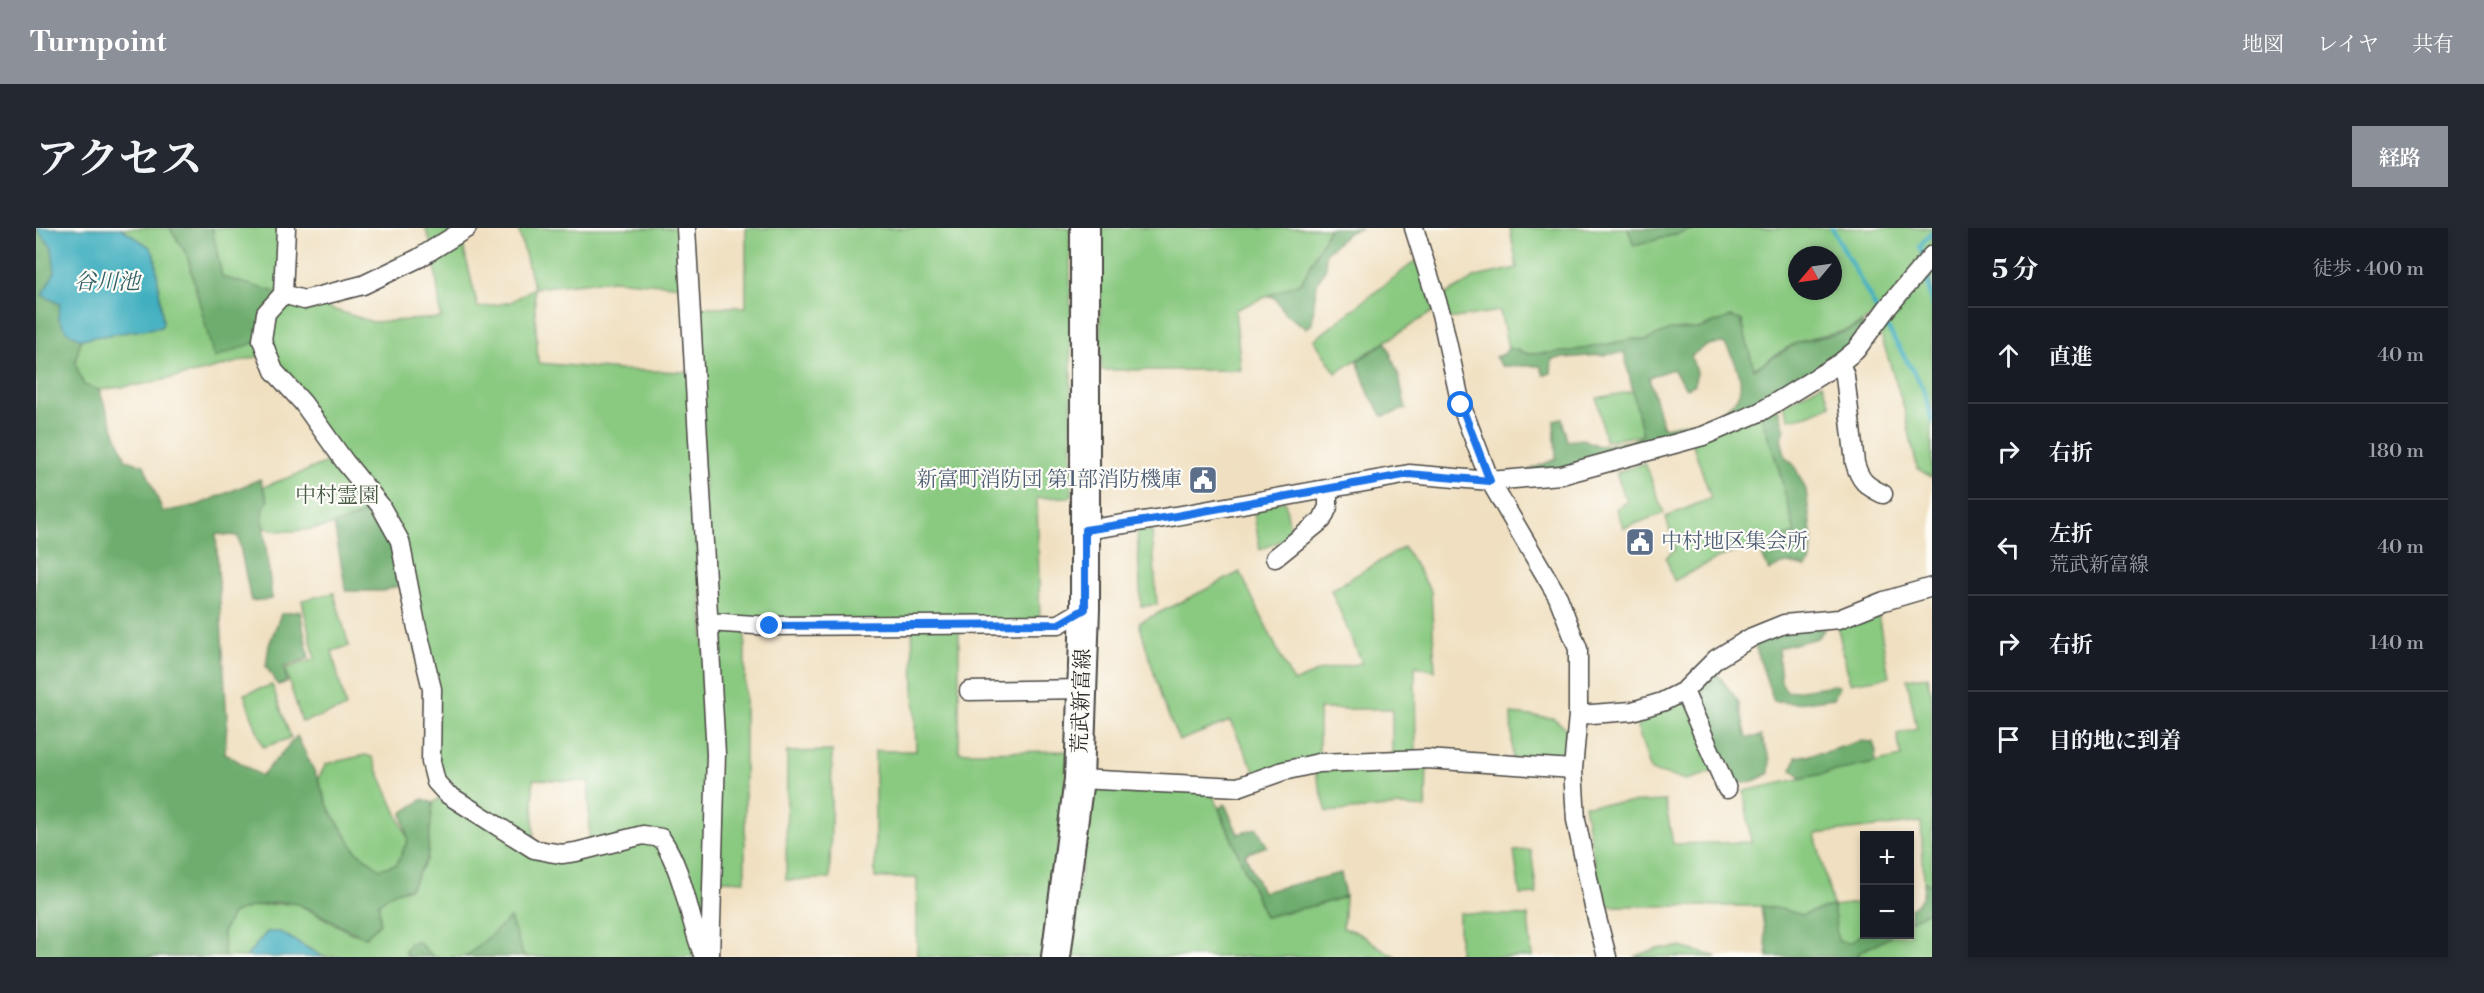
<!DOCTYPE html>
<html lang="ja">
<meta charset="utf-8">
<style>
:root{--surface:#171b24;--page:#242831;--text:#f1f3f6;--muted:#9ea1a6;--line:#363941;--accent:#8c9099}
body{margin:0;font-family:"Libre Bodoni","Noto Serif JP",serif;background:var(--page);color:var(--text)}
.controls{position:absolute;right:18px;bottom:18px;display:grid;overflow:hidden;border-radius:0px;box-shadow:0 3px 9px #0003}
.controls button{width:54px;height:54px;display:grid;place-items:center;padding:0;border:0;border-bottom:2px solid var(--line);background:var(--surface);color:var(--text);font:30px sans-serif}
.compass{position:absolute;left:1752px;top:18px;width:54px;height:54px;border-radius:50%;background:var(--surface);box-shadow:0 3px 9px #0003;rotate:241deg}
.stop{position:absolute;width:18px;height:18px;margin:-14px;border:4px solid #1a73e8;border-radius:50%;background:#fff}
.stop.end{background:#1a73e8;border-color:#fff;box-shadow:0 2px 6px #0008}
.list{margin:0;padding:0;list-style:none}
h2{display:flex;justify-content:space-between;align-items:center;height:78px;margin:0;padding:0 24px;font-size:26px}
h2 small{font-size:20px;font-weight:400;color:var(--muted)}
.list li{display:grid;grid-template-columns:39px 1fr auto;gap:18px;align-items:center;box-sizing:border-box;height:96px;padding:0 24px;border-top:2px solid var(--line)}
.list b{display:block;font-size:22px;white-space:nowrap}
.list p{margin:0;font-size:20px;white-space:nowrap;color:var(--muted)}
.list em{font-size:20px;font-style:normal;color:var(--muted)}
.icon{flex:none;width:33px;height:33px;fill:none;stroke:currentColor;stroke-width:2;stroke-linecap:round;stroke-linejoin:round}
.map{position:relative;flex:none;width:1896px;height:729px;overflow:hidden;border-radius:0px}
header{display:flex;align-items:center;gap:36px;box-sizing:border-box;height:84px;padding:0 30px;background:var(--accent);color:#fff}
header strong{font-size:28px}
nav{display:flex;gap:33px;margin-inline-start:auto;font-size:21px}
.intro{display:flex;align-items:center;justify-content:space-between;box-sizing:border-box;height:144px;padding:0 36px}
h1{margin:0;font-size:42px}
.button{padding:15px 27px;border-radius:0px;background:var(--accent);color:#fff;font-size:21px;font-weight:700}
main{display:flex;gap:36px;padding:0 36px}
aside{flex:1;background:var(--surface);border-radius:0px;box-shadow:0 3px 9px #0003}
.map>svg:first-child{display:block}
</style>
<header>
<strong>Turnpoint</strong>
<nav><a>地図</a><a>レイヤ</a><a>共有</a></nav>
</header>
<div class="intro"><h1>アクセス</h1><a class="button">経路</a></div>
<main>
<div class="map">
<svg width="1896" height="729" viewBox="0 0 1896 729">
<rect width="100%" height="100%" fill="#fdfcf7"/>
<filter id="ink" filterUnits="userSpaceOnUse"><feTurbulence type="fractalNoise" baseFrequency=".0167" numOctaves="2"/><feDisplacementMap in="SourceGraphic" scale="12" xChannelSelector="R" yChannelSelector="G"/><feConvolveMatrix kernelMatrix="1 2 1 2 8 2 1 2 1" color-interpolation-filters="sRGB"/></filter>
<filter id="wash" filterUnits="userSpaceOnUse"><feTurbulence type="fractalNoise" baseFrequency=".008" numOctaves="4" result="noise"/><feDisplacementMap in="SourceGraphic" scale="24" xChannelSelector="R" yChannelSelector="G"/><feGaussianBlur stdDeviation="1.35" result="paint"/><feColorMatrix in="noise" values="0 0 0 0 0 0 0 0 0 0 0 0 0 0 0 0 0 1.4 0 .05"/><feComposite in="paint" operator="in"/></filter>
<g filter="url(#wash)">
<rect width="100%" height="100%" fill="#f0e0c1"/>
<path fill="#89c980" stroke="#5a7a56" stroke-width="1.5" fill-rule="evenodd" d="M85,0H134L151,27L178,129L246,66L186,49L176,0H250L247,66L337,94L405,90L397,21L389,0H431L424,5L442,80L475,74L498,60L482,0H645L648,58L577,52L498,60L502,135L585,142L653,144L672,495L669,722L665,729H488L474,691L430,729H397L382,714L369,723L372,729H287L244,704H231L210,729H188L187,704L196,686L214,678L260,675L315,705L330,709L344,695L343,675L356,665L374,660L391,631L397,575L411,565L400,554L397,491L344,277C335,281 327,286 318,290C300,298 243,310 227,298V281L232,272L227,259L270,243L304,228L231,126L169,143L108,156L63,162L48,158L39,135L45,111L125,99L127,95L119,28L114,19ZM497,551L553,554V620L498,621Z
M710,0H1034L1036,269L1001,270L1004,396L923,397V524L1032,523L1026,589L1005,729H881V650H839V523H880L876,397H709V653L684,652L661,79H710Z
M1063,0H1293L1266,54L1199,82L1205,142H1065Z
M1474,0H1592L1598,18L1661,0H1896V250L1881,240L1868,180L1838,86C1813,107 1792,105 1763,114C1747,120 1732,133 1717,141L1706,92L1694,89L1662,101L1634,102L1611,112L1598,111L1531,124L1495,126L1472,120L1464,83L1413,91L1405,69L1440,49L1481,40ZM1761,27H1797V63H1761Z
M1382,31L1398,83L1300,145L1278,112Z
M1786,155L1795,177L1772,187L1753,191L1748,177Z
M1597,163L1607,207L1569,213L1561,170Z
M1724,184L1742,238L1759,305L1684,329L1638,353L1630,330L1639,321L1630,289L1675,270L1655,211Z
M1609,235L1628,285L1588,300L1580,281L1591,274L1580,245Z
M1249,273L1255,308L1224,322L1217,279Z
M1101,302H1116L1121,377L1105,378Z
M1368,319L1395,363L1399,443L1379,438L1380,531H1391L1390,580L1365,578L1291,584L1277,536L1223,552L1194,493L1143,513L1126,472L1103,395L1204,344L1257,454L1286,442L1326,435L1295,362ZM1283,481H1356V532L1283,535Z
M298,365L313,418L296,423L310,480L266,494L249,441L279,431L266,372Z
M1842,386L1853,449L1814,455L1801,396Z
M1892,448L1896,470V655L1888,654L1885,594L1779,606L1797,678L1828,674V705L1814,716L1801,713L1796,678L1766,687L1745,681L1725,678H1566L1548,577L1629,573L1637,616L1715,614L1708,563L1865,529L1861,506L1881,501L1871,451Z
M236,457L255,510L227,519L208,466Z
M1648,463L1684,542L1650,552L1615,543L1596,483Z
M1475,486L1517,490L1531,501V541L1477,539Z
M796,523L794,651L750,652L751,524Z
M329,527L336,529L372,611L361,636L344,641L320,623L293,581L282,551L290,536Z
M1057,552L1173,558L1229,689C1256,681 1284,679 1309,668L1307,700C1329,704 1341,721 1361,729H1033Z
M1495,622L1501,666L1484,667L1478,623Z
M1896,681V729H1819C1828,717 1845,718 1855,707L1874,706V693Z
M1423,685L1492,688L1496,729H1423Z
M1644,719L1682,729H1598L1619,721Z"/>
<path fill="#6ead6e" stroke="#4c6c4c" stroke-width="1.5" d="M0,0L16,19L19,44L6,67L24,76C22,95 29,102 45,111L39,135L48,157L63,162L90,232L108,237L127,284L162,277L224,251L232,273L227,281V293L236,371L215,373L202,308L180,306L191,493L189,525L225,548L261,508L282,551L293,581L320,623L344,641L361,636L372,612L366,585L387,571L397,575L391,631L374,660L356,665L343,675L344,695L330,709C305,702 285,684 261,676C246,671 210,679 196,686L187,704L188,729H0Z
M134,0H176L186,49L247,66L226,112L178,130L151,27Z
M1293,0H1326L1314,4L1289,25L1290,39L1280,57L1276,96L1270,100L1249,86L1240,71L1233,67L1266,54Z
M1592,0H1661L1598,18Z
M1694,89L1705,92L1718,141L1761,115L1809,104L1826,96L1833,104L1740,175L1749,202L1745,211L1750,230L1758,237L1770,262L1776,312L1775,333L1770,339C1755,335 1746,334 1733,343L1722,317L1759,305L1742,238L1724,185L1682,193L1683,185C1688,181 1694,178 1698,173C1713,157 1698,129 1688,115L1670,117L1655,128L1660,144L1659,156L1650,160L1637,141L1613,149L1627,199L1666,192L1661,200L1525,247L1493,242L1520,231L1518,192L1526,190L1531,213L1547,211L1563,218L1595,213L1607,207L1588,125L1516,131L1515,145L1508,147L1504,138H1466L1459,129L1468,126L1472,120L1493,126L1531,124L1598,111L1611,112L1634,102L1662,101Z
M1350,114L1363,149L1370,181L1347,188L1333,166L1321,133Z
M344,277L372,354L348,363H310L298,296L318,290Z
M264,383L273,430L248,439L251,454L242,457L230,438L233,417L245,386Z
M1748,396L1789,401L1781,410L1742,420L1745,454L1751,464L1797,457L1804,458L1798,470L1761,475L1738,474L1716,409Z
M1674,436L1702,473L1711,510L1725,508L1734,531L1733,545C1719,553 1710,558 1694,553L1648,463Z
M1824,513L1837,514L1840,524L1838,535L1767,550L1756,542L1760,529L1790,524Z
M1189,576L1202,606L1221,600L1231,618L1209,626L1226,664L1305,645L1309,668C1284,679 1256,681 1229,689L1183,580Z
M1888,654L1896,655V681L1874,693V680C1886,674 1888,667 1888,654Z
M1725,678L1745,681L1766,687L1797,678L1802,713L1814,715L1828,705L1855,707C1845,718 1828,717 1819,729H1732Z
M474,690L488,729H430Z
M382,714L397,729H372L369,723L374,715Z"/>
<path fill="#41afbf" stroke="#366d75" stroke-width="1.5" d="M0,0H85L114,19L119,28L127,95L125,99L45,111L30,103L22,89L24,76L6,67L19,44L16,19Z
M231,704H244L287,729H210Z"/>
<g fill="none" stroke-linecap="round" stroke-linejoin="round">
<path stroke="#41afbf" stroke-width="4.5" d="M1796,0L1842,84
M1887,28L1884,18L1896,4
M1890,42L1896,78
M1848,94L1887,160L1896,193"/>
</g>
</g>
<g filter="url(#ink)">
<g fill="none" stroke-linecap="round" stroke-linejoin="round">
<g stroke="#494642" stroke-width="21">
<path id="street" d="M250,0L247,66L230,85L226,112L238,143L267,175L309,234L344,277L364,313L380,396L396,461L395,534L400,554L411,566L498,621L513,624L526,626L540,624L607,607L625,610C649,645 652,690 668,729
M650,0L680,526L674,729
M1378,0L1405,86L1425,177L1454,253L1522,369L1542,421V487L1537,541L1540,592L1558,679L1571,729
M247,66L268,72L327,57L383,30L431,0
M1804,135L1809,148L1819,235C1824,253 1830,258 1847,266
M1049,302L1140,288L1373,246L1454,253L1525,247L1667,208L1724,184L1804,135L1820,122L1851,80L1896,27
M1239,330L1286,292L1292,279V261
M672,394L734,398L1023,396L1049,381
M933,463L1047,461
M1648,463L1691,561
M1542,487L1596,483L1626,474L1648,463L1680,431L1716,409L1748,396L1803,391L1848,373L1896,359
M1043,551L1202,559L1247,543L1283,535L1391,531L1537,541"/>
</g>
<g stroke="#494642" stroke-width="32">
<path id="primary" d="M1020,729L1043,551L1049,381V0"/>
</g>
<use href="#street" stroke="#fff" stroke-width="18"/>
<use href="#primary" stroke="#fff" stroke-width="28"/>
</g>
</g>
<g fill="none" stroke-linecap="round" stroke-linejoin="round" filter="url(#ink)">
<path stroke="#1a73e8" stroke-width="8" d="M734,398L1023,396L1049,381V302L1140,288L1373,246L1454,253L1425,177"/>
</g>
<defs>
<g id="civic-square" transform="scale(1.5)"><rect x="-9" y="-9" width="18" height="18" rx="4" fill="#5c6f8a" stroke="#fdfcf7"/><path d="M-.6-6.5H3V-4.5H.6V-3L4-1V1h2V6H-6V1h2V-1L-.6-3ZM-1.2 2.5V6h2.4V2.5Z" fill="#fff"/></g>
</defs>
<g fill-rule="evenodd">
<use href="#civic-square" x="1167" y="252"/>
<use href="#civic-square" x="1604" y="314"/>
</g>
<g text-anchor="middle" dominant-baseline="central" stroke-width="4.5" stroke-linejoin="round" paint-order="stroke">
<g font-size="21" fill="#4e5e75" stroke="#fdfcf7" text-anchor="end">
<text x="1146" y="252">新富町消防団 第1部消防機庫</text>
<text x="1625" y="314" text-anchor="start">中村地区集会所</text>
</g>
<g font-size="21" fill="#475a44" stroke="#fdfcf7">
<text x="301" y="268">中村霊園</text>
</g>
<g font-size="21" fill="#2b2b2b" stroke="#fdfcf7">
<text transform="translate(1046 473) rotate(-88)">荒武新富線</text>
</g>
<g font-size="22" font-style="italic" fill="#346066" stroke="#fdfcf7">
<text x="71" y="54">谷川池</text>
</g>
</g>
</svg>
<div class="controls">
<button>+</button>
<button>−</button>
</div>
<svg class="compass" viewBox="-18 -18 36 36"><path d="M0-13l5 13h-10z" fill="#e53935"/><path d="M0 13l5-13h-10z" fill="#9ea1a6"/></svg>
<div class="stop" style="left:1425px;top:177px"></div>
<div class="stop end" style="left:734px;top:398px"></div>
</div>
<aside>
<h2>5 分<small>徒歩 · 400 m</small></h2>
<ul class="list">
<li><svg class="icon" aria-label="ahead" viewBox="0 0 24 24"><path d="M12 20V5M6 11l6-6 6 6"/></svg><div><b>直進</b></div><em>40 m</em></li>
<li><svg class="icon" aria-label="right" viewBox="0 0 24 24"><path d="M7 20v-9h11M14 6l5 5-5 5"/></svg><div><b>右折</b></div><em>180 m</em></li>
<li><svg class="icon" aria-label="left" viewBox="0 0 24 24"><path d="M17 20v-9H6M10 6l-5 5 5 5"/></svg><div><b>左折</b><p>荒武新富線</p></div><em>40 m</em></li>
<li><svg class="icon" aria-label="right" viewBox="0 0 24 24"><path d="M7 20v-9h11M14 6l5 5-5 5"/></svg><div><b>右折</b></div><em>140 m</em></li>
<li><svg class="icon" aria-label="arrive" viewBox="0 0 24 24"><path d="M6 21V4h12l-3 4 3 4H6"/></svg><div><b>目的地に到着</b></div></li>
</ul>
</aside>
</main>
